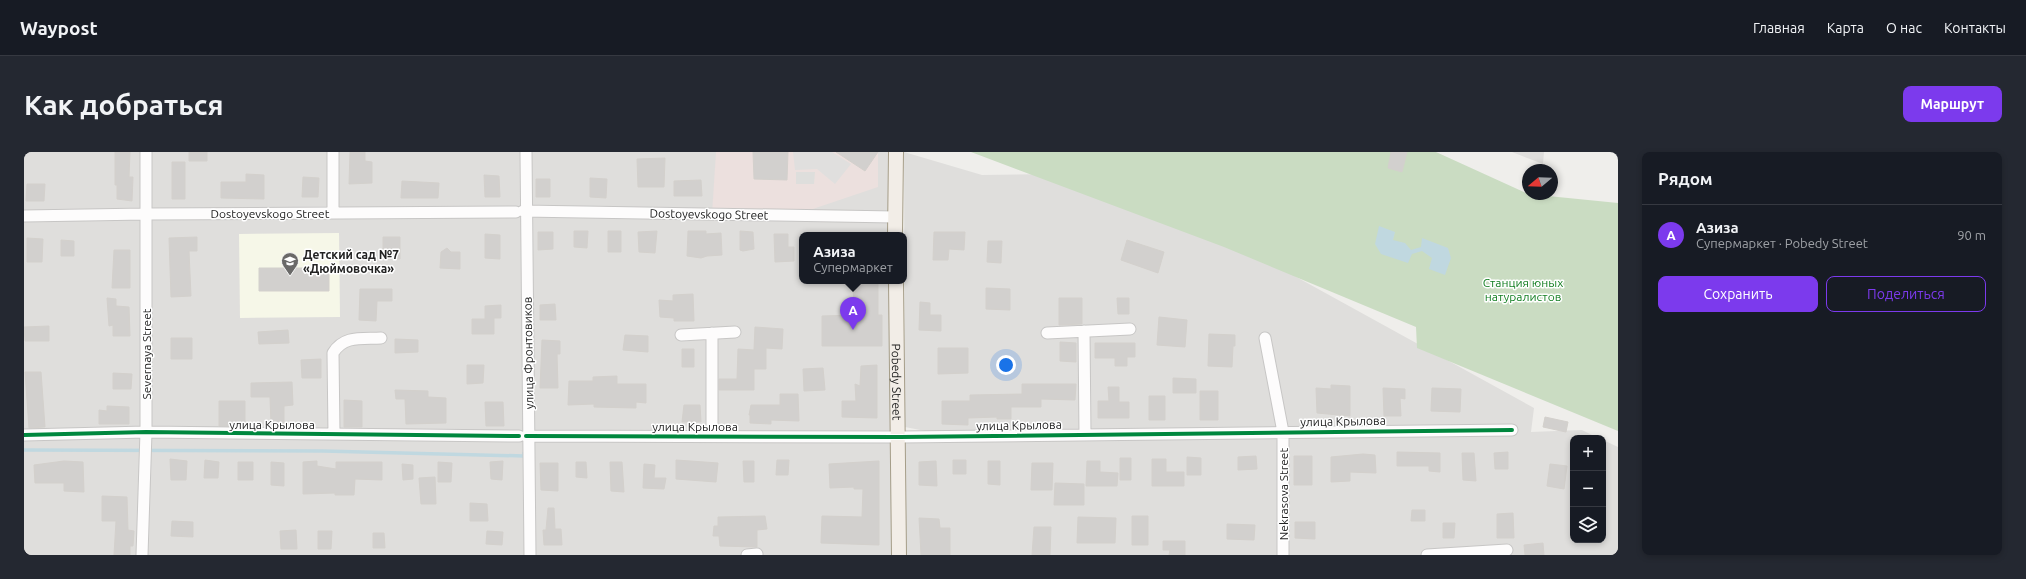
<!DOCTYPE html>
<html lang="ru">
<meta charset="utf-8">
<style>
:root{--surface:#171b24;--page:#242831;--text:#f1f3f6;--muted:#9ea1a6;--line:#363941;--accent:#7c3aed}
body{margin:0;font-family:Ubuntu,sans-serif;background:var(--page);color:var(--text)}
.controls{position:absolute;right:12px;bottom:12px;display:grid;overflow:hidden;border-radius:8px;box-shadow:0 2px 6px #0003}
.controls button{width:36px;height:36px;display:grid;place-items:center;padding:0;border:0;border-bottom:1px solid var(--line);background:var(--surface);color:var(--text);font:20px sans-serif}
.compass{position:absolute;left:1498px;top:12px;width:36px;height:36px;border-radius:50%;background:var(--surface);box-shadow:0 2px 6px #0003;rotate:251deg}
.you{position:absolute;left:982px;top:213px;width:14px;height:14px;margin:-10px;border:3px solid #fff;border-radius:50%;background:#1a73e8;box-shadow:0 0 0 6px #1a73e833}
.badge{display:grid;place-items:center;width:26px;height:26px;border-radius:50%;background:var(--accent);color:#fff;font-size:13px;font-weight:700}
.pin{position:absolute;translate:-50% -33px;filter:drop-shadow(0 1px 2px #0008)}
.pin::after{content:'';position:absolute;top:21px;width:14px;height:12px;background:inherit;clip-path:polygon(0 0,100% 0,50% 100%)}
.popup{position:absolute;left:775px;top:80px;width:108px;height:52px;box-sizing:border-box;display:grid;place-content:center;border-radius:8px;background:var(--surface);filter:drop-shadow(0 1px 3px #0005);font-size:13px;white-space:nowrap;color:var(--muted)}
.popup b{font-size:15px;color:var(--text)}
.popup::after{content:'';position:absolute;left:50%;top:100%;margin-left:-8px;border:8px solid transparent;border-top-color:var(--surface)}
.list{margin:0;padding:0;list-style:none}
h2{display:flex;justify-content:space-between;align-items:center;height:52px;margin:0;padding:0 16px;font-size:17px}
h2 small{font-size:13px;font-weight:400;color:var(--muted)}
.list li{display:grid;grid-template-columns:26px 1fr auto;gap:12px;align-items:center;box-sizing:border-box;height:60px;padding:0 16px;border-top:1px solid var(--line)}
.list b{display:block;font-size:15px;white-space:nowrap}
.list p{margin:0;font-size:13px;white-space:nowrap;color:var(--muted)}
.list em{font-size:13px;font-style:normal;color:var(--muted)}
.actions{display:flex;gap:8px;padding:12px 16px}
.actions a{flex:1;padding:9px 0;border:1px solid var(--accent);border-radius:8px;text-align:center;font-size:14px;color:var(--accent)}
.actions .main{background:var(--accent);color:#fff}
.icon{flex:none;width:22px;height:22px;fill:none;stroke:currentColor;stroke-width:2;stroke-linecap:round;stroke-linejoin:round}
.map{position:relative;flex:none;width:1594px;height:403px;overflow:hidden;border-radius:8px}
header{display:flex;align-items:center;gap:24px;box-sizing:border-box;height:56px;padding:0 20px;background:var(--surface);border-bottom:1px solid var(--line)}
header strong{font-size:19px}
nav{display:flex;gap:22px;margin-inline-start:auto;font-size:14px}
.intro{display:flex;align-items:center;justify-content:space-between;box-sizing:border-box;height:96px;padding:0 24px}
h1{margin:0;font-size:28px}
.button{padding:10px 18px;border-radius:8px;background:var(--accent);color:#fff;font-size:14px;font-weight:700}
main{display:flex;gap:24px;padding:0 24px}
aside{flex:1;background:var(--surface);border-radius:8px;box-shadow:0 2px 6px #0003}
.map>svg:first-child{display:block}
</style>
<header>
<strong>Waypost</strong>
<nav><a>Главная</a><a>Карта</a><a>О нас</a><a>Контакты</a></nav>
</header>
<div class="intro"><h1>Как добраться</h1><a class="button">Маршрут</a></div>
<main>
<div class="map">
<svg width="1594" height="403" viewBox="0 0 1594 403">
<rect width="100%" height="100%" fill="#efeeeb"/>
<path fill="#dfdedc" d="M0,0H867V83H778V129H867L868,403H0Z
M880,0L958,23L1032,22L1198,84L1510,256L1507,280L1558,278L1574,286H1549V388H1579V288L1594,295V403H876L873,283L947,288L881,275Z
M1488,0H1520L1519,12Z"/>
<path fill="#ece0de" d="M692,0H854V35L771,63L688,62Z"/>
<path fill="#f6f7e8" d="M315,81L316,165L216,166L215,82Z"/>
<path fill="#dededc" d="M772,20H791L790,32H772Z"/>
<path fill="#cadcc2" d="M947,0H1412L1504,42L1594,51V279L1393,196L1392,175L1200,95Z"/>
<path fill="#e0dfde" d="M769,0H808L827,12L811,32L793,17L771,18Z"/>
<path fill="#c0d8e0" d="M1355,74L1371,80L1369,88L1381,91L1387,98L1397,95L1398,86L1424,96L1427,106L1421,123L1405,117L1408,106L1398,99L1388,102L1384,111L1357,102L1351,92Z"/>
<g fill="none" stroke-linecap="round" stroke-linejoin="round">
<path stroke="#c0d8e0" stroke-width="3.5" d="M0,298L299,299L500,304V301"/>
</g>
<path fill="#d2d0ce" stroke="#d3d0cc" d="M91,0H106L105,25H109L108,49L93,47V33H91Z
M165,0H183V9H165Z
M326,0H341V9L348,10V31L325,32Z
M729,0H764L763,28L730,27Z
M812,0H854L841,19Z
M1367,0H1383L1378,20L1364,16Z
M641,6L640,35H614L613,7Z
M148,10H161V47H148Z
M222,22L240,23V47L197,46V30H222Z
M460,23L475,24L476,45H461Z
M279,25L295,26L294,45H278Z
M566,26L583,27L582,46L566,45Z
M512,27H526V45H512Z
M677,28L678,44H650V29Z
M378,29L415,31L414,46H377Z
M3,32H21L20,49H2Z
M550,79H564L563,96L550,95Z
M584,79H597V100H584Z
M633,79L631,101L615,100L614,80Z
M664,79H682V82L697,81L698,103L683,104L677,106L663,104Z
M716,79L729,80L730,97L719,99L716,98Z
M514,80H529V97L514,98Z
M910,80H941L940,98L925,97L924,108H909Z
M461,82L476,83V107L461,106Z
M750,82H764V95H770V109L751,110Z
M173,85V99H165L167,144L147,145L145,86Z
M359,85H376V107H359Z
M3,86L19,87L18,110H3Z
M37,88L50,89V104H37Z
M1103,88L1140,100L1134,121L1097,108Z
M964,89H978L977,111L963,110Z
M423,96L427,100H436V117L416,116L417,100Z
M90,98H106V136H88Z
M235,116H305V139H235Z
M829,131H854V163H858V194H798V164L830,163Z
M962,136L986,137V158L962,157Z
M336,137H368V149H353L352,169L335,168Z
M669,142L670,169H650V166L636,165L635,148L649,149V143Z
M83,146L92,147V154L105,155L106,184H89V173L85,174Z
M1035,146H1058V172L1035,173Z
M1093,146H1105V162H1094Z
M896,150L906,151V163H917V179L895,178Z
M531,152L532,168H516V153Z
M477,153V166H470V182H448V167H461V154Z
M1135,165L1163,168L1161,195L1133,193Z
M25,174V189H1L0,175Z
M731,175L759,177L758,197L742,196V217H730V238H695V227H713L714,197L730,198Z
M264,178L265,191L235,192L234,180Z
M1185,182L1211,183V194H1209L1208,215L1184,214Z
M601,183L624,184V200L599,198Z
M147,186H168V207H147Z
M371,187L394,188V200L371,201Z
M518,188L536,189V202H533L534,236H516Z
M1036,190L1052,191V210L1036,209Z
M1071,191H1111V205H1103V214H1091V206H1071Z
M914,196H944V221L914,222Z
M658,197H670V215H658Z
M297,207V226H278L277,208Z
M443,213H460L459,231L443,232Z
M853,213V266L818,265V249H832L831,232L836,234L837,214Z
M799,216L801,238L780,239L779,217Z
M1,220H17L21,275L5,276Z
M89,221L108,222L107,237H89Z
M593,224V232H622V251L612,250V256L570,255V252L544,253L545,229H569V225Z
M1149,226L1172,227V241H1149Z
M268,230L269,253L260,254V272H247L246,245H227V231Z
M998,232H1052L1051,248L1017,247V255H987V267H973V265L944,266V273L918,272V249H946V243L998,242Z
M1307,233L1326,234V264L1293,261L1292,236L1307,237Z
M1084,235H1095V250H1105V266H1074V249H1085Z
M1359,236L1381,237V247L1376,246L1377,264H1360Z
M1408,236L1437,237L1436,260L1407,259Z
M371,238L404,239V245L422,246V271L382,272L381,247H372Z
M1176,239H1194V268H1176Z
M756,242H774L775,269L747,268V272L726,271V263H725L727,253H756Z
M1125,244H1141V268H1125Z
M320,248L338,249V275H320Z
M195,249H221V274H195Z
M461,250H479L480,274H462Z
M660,253H676L677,270H658Z
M83,254L105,255V272H75V258L83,259Z
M1521,265L1544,270L1542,280L1519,275Z
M1373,300L1416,301V320L1405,319V314H1373Z
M1484,300V317H1471L1470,301Z
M1438,301H1450L1452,329L1439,328Z
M1339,302L1351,303L1352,321L1326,320V329L1307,330V305Z
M1232,304L1233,317L1214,318V305Z
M1270,304H1288V333H1270Z
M1163,305L1177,306V323H1163Z
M1096,306H1107V328H1096Z
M146,307L163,309L162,328H147Z
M1128,307H1142V320H1160V334H1128Z
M181,308L195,310L194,326H180Z
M652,308L694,311L692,330L652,327Z
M753,308H765L764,323H752Z
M929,308H942V322H929Z
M40,309L59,310L60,340L40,339V331H11L10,313Z
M293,309V314L312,317V310H358V328L331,327L330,343H311V341L279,342V310Z
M479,309L478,328L467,327L466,310Z
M719,309H730V330H720Z
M855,309V393L797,391L798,364L838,365L839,337H830V335L806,336L805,312Z
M912,309L913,334L895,333V310Z
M964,309H976V333L964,332Z
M1063,309H1076V320L1094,321L1093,334H1062Z
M214,310H229V328H214Z
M247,310L260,311V334L247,333Z
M414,310L428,311L427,330H414Z
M552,310H562L563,326L552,325Z
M586,310H598L600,340L587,339Z
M516,311H534V339L517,338Z
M1008,311H1029L1028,338H1007Z
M378,312L389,313V327L379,328Z
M620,312L631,313L630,326H642L640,337L619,336Z
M1526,312L1543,314L1540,337L1523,334Z
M411,325L412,352H397L395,326Z
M1031,331L1060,332V353H1030Z
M78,344L103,345L104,378L110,379L109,394H106V403H90L92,369H78Z
M446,351L463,352L464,369H446Z
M524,356H530L531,377H537L538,393H520L519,378H522Z
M1388,358H1401V369H1387Z
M1489,361L1490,386H1473V362Z
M741,364L743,377L733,378V395L696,394L695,384H689L690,374H694V365Z
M1108,364H1124V393H1108Z
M1054,365L1092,366L1091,391H1053Z
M895,366L915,367L916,376H926V403H897Z
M148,369L169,370V385L147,384Z
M1271,370H1291V387L1271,386Z
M1419,371H1431L1430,386H1419Z
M1203,372L1231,373L1230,388L1203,387Z
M1010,375H1027L1026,403H1008Z
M272,378L273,397H257L256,379Z
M294,379H308L307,397H294Z
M463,379L479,380L478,393L462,392Z
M349,381H360L361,396H349Z
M1139,389H1161V403H1145L1146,398H1139Z
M1519,391L1520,403H1501L1500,393Z"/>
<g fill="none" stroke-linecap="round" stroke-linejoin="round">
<g stroke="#c7c6c5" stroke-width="13">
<path id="minor" d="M502,0L506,403
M499,59L871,65
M309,61V0
M0,64L122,62L492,60
M1060,179L1061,283
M688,181V284
M1023,181L1106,177
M657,183L711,180
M1241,186L1259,280V403
M310,282L309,201C320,183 338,187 357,186
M0,283L122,280L495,284
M502,284L876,285L1488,278
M118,403L122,280V0
M723,403L733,402
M1403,403L1483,398"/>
</g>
<g stroke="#a59d88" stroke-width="16">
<g id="major">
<path d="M871,83L872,0"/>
<path id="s1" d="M872,129L875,403"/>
</g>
</g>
<use href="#minor" stroke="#fdfcfc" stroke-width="11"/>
<use href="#major" stroke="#f2ede7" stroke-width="14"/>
<g stroke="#fff" stroke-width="6">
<path id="cycleway" d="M0,283L122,280L495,284
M502,284L876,285L1488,278"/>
</g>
<use href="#cycleway" stroke="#00873e" stroke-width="4"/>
</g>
<defs>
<g id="school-pin" transform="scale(0.9)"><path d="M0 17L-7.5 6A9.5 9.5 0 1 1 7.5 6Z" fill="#6a6968" stroke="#fff"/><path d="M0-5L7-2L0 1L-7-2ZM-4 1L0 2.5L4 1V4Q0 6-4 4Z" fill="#fff"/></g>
</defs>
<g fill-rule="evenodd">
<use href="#school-pin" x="266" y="109"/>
</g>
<g text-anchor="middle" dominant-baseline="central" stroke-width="3" stroke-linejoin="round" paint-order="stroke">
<g font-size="12" fill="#222" stroke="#fff">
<text x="246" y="61">Dostoyevskogo Street</text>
<text transform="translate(685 62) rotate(1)">Dostoyevskogo Street</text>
<text transform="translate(504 201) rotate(-91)">улица Фронтовиков</text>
<text transform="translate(122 202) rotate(-90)">Severnaya Street</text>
<text stroke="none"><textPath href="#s1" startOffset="101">Pobedy Street</textPath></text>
<text transform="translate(1319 269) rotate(-1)">улица Крылова</text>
<text x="248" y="272">улица Крылова</text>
<text transform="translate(995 273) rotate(-1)">улица Крылова</text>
<text x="671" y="274">улица Крылова</text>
<text transform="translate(1259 342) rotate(-90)">Nekrasova Street</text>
</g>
<g font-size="12" font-weight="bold" fill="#222" stroke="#fff" text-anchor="start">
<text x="279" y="102">Детский сад №7<tspan x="279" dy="14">«Дюймовочка»</tspan></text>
</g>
<g font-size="12" fill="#127e21" stroke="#fff">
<text x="1499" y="130">Станция юных<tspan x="1499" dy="14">натуралистов</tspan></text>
</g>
</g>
</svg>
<div class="controls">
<button>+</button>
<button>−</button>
<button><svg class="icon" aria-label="layers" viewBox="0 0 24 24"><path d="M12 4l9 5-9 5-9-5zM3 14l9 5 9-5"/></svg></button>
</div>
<svg class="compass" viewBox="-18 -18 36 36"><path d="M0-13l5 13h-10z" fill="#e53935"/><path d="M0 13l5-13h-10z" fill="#9ea1a6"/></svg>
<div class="you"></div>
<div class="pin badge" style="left:829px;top:178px">A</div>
<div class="popup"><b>Азиза</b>Супермаркет</div>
</div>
<aside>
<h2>Рядом<small></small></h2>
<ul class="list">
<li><span class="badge">A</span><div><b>Азиза</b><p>Супермаркет · Pobedy Street</p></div><em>90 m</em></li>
</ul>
<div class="actions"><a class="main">Сохранить</a><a>Поделиться</a></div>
</aside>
</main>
